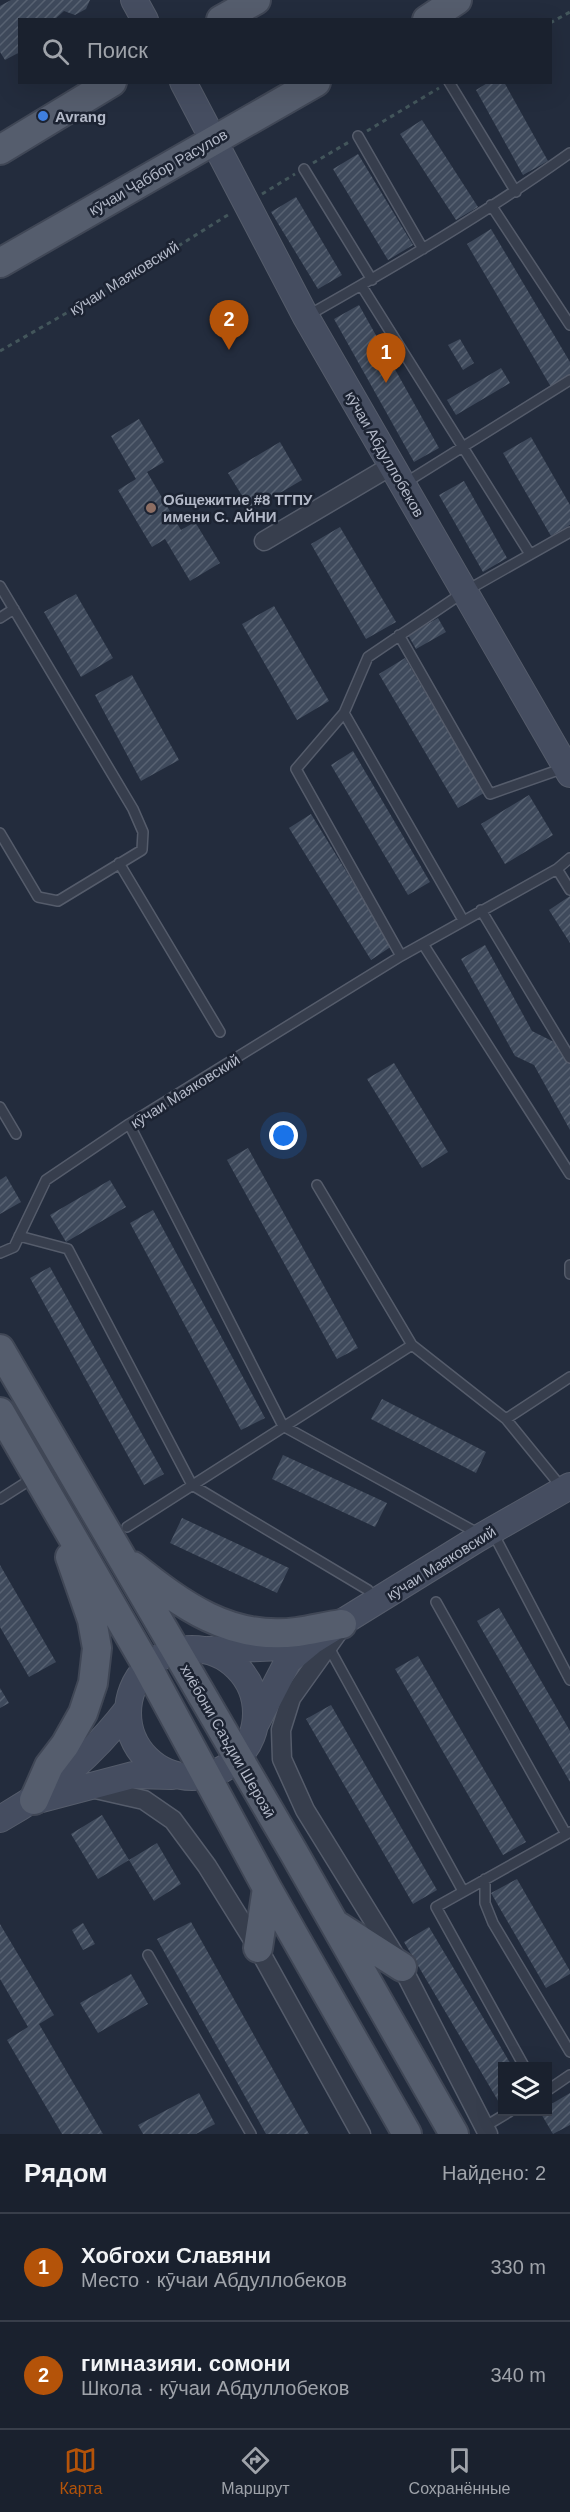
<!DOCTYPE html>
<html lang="ru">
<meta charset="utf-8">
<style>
:root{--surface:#1a212e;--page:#272e3a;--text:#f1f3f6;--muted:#9fa3aa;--line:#383e4a;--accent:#b45309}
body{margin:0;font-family:Arial,sans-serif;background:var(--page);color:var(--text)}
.controls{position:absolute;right:18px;bottom:18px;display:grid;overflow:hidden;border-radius:0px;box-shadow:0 6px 24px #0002}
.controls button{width:54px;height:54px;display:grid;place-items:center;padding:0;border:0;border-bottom:2px solid var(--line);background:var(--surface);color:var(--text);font:30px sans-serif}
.you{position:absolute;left:284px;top:1136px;width:21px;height:21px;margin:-15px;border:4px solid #fff;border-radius:50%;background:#1a73e8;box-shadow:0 0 0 9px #1a73e833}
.badge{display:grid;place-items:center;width:39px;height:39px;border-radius:50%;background:var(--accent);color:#fff;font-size:20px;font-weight:700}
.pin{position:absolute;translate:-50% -50px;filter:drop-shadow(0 2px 3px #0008)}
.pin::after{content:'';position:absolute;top:32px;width:21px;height:18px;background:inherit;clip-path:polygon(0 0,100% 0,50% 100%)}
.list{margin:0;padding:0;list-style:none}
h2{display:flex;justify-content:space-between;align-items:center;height:78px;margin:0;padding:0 24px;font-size:26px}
h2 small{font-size:20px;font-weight:400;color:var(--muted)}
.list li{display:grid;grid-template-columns:39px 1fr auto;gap:18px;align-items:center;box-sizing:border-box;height:108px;padding:0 24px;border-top:2px solid var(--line)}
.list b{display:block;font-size:22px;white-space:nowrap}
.list p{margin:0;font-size:20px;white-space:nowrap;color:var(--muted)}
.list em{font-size:20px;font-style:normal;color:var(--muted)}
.icon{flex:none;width:33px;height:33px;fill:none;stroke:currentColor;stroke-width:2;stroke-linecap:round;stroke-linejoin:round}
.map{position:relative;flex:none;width:570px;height:2134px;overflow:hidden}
.search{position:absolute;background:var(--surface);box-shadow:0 6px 24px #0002;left:18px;right:18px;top:18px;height:66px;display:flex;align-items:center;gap:15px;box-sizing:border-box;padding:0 21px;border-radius:0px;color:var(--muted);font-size:22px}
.sheet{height:294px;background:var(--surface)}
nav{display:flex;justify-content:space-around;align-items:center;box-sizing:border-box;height:84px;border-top:2px solid var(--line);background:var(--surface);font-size:16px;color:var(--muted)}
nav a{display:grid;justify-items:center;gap:3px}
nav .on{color:var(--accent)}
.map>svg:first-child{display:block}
</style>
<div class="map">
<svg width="570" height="2134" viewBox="0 0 570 2134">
<defs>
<pattern id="building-hatch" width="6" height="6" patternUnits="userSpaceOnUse" patternTransform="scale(1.5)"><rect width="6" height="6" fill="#3f4a5c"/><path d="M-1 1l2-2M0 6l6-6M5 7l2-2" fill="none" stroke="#586272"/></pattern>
</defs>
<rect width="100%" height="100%" fill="#232c3d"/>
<path fill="url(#building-hatch)" d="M11,0H90L86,9L75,15L64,11L54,20H20V52L5,60L0,52V6Z
M489,82H504L548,161L523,175L476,90Z
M422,120L478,207L456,220L400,134Z
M358,154L413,245L388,260L333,169Z
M296,197L342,275L318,289L271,212Z
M491,229L570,362V376L551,387L467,244Z
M359,305L439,448L414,462L334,319Z
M460,339L474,363L463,370L448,345Z
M501,368L510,383L456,415L447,400Z
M139,419L164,462L147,472L181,530L195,522L220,563L190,581L165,539L152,547L118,490L136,479L111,436Z
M531,437L570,505V525L551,536L503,453Z
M280,442L302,480L251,510L228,473Z
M464,481L507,558L483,572L439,495Z
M340,527L396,622L366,639L311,544Z
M76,594L113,658L81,677L44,612Z
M274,606L329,701L297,720L242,624Z
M438,618L446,632L416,649L408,635Z
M405,658L484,793L458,808L379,674Z
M132,675L179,760L141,781L95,695Z
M353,751L430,882L408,895L331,765Z
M529,795L553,835L505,864L481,824Z
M311,814L392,946L371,960L289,828Z
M570,896V943L549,910Z
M485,945L532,1031L560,1045L570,1063V1130L534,1065L515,1056L461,959Z
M394,1063L448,1152L422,1168L367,1079Z
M248,1148L358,1348L337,1359L227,1160Z
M6,1176L21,1202L0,1214V1180Z
M110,1180L126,1207L66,1242L50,1215Z
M153,1210L265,1418L241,1430L130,1223Z
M50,1267L164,1474L144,1485L30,1278Z
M382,1399L486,1452L476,1473L371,1419Z
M283,1455L387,1503L375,1527L272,1479Z
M182,1518L289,1568L277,1593L170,1543Z
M0,1565L56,1662L29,1677L0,1627Z
M499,1608L570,1731V1782L477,1621Z
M418,1656L526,1842L503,1855L395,1669Z
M0,1688L9,1703L0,1708Z
M331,1705L437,1890L413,1904L306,1719Z
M102,1815L129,1860L98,1879L71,1834Z
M157,1843L181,1884L154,1901L129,1860Z
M517,1879L570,1971V1974L546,1988L491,1893Z
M191,1922L309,2134H266L157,1939Z
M83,1923L95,1944L83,1950L72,1930Z
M0,1924L54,2015L39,2024L103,2134H62L7,2040L28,2027L0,1979Z
M429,1927L512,2066H502L500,2104L404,1942Z
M131,1974L148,2004L98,2033L80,2003Z
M199,2093L215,2124L196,2134H143L138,2125Z
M570,2093V2125L553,2134L540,2112H548V2106Z"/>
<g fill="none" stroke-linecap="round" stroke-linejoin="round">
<g stroke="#555c6b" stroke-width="12">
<path id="lane" d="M449,82L516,192
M358,136L423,249
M304,169L372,280
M491,205L570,325
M361,285L530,554
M307,316C397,265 486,213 570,153
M405,483L570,380
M0,586L133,809L143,832L142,850L58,901L38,897L0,833
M0,618L14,609
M399,635L490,794L564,768
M344,713L463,920
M119,863L220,1032
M557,869L570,890
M481,910L570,1058
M423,944L570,1174
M401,956L296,769L344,713L368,657L464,592L570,532
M0,1107L16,1134
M129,1124L283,1426L472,1530L476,1536
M317,1185L412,1345L506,1419L563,1489
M19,1236L68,1249L192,1485L368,1590L374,1601
M0,1253L14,1247L46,1180L129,1124L401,956L557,869L570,858
M570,1265V1274
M506,1419L570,1377
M0,1499L33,1478
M127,1527L412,1345
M493,1533L570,1680
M436,1602L566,1834
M327,1644L463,1891
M485,1879V1903L493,1923L570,2052
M148,1955L251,2134
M524,2066L436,1907L570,1832
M548,2090L570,2075
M484,2127L509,2112"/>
</g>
<g stroke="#555c6b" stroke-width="21">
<path id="street" d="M264,541L391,466
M341,1628L291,1698L281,1730L282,1759L305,1810L402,1967L488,2134
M91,1788L144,1800L173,1820L207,1866L258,1948L361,2134"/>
</g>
<g stroke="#555c6b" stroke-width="28">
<path id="secondary" d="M134,0L145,20
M183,82L306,317L570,774
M128 1713a64 64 0 1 1 128 0a64 64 0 1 1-128 0Z
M208,1650L283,1647L303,1643
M256,1723L288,1661L312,1641L477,1539L570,1486
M38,1800L133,1775L172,1776
M0,1819C49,1792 93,1754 127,1710"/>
</g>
<g stroke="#404756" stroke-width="32">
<path id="primary" d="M221,20L256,0
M427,20L457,0
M0,150L112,82
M0,263L316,82
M0,1349L294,1853L454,2134
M0,1412L147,1666L267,1888L407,2134
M133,1566C182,1605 230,1641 297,1632C312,1630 327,1626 342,1624
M34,1800L49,1766L65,1745L83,1713L93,1683L97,1648L92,1620L70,1557
M338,1926L402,1967
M258,1948L267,1888"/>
</g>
<path stroke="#43565b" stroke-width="3" stroke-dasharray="4.5 4.5" stroke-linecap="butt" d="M550,23L570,12
M367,131L439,88
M313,163L349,142
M262,194L295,174
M0,351L119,283L231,213"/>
<use href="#lane" stroke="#373e4d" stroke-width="9"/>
<use href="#street" stroke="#373e4d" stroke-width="18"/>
<use href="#secondary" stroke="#454d60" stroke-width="26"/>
<use href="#primary" stroke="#555d6d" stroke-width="28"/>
</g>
<circle fill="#3f7fe0" stroke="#1c2332" stroke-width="2" cx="43" cy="116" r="6"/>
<circle fill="#8d6e63" stroke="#1c2332" stroke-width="2" cx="151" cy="508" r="6"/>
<g text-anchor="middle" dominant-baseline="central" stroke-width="5" stroke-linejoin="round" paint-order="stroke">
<g font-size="15" font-weight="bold" fill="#b3b9c8" stroke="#1c2332" text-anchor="start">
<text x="55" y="116">Avrang</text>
<text x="163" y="499">Общежитие #8 ТГПУ<tspan x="163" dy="17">имени С. АЙНИ</tspan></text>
</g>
<g font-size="15" fill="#b3b9c8" stroke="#1c2332">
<text transform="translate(158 172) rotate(-30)">кӯчаи Ҷаббор Расулов</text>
<text transform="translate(124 278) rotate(-32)">кӯчаи Маяковский</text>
<text transform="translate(385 454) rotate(60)">кӯчаи Абдуллобеков</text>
<text transform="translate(185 1091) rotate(-32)">кӯчаи Маяковский</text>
<text transform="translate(441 1563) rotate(-32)">кӯчаи Маяковский</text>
<text transform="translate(228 1741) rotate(60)">хиёбони Саъдии Шерозӣ</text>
</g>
</g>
</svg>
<div class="controls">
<button><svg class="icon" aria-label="layers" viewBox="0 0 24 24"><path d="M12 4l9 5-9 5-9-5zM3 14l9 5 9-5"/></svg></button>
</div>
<div class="you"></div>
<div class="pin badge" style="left:386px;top:383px">1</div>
<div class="pin badge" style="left:229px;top:350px">2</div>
<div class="search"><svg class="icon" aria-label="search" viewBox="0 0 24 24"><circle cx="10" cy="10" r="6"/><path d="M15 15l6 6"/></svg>Поиск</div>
</div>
<section class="sheet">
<h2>Рядом<small>Найдено: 2</small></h2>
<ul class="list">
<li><span class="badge">1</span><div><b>Хобгохи Славяни</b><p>Место · кӯчаи Абдуллобеков</p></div><em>330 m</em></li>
<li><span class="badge">2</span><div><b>гимназияи. сомони</b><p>Школа · кӯчаи Абдуллобеков</p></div><em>340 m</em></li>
</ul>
</section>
<nav>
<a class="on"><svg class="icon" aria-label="map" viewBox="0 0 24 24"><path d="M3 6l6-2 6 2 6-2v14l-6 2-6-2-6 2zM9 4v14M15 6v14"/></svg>Карта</a>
<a><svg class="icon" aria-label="directions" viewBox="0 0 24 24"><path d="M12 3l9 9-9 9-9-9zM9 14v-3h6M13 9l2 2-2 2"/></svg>Маршрут</a>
<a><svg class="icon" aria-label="saved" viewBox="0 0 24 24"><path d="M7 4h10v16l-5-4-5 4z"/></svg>Сохранённые</a>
</nav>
